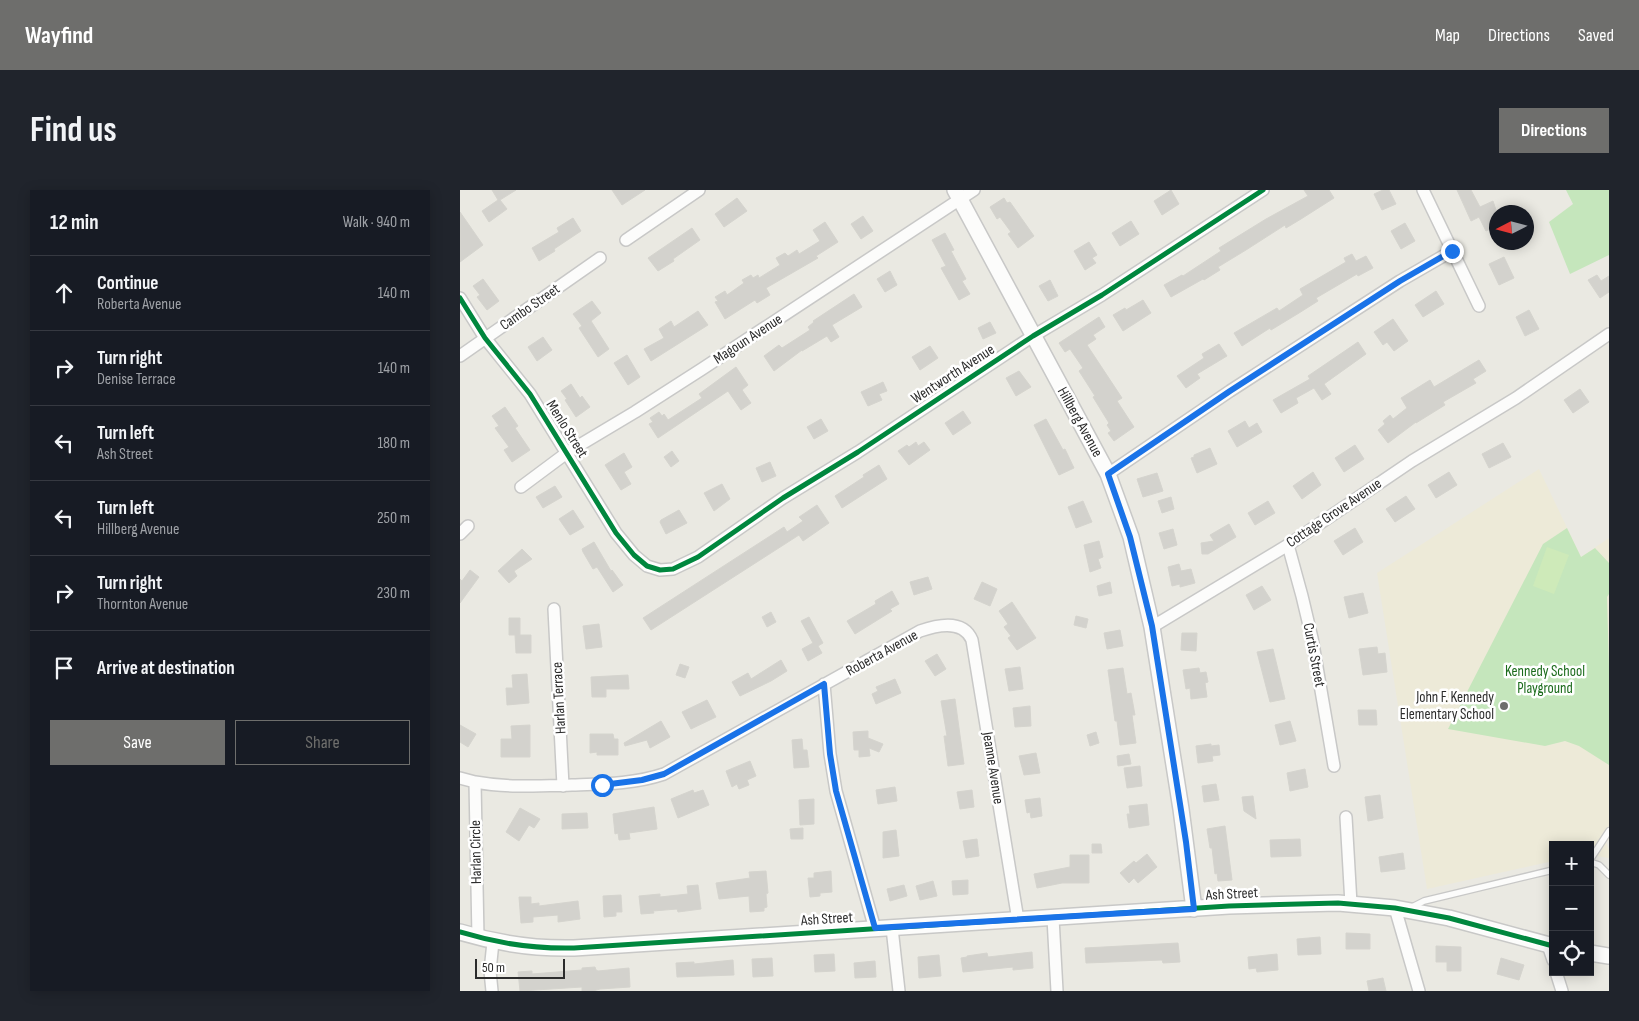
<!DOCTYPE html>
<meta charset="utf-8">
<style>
:root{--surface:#171b24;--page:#20242c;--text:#f1f3f6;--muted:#9ea1a6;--line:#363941;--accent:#6e6e6c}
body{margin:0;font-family:"Sofia Sans Condensed",sans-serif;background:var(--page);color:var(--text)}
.controls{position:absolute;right:15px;bottom:15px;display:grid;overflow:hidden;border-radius:0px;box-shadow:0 2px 12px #0003}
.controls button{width:45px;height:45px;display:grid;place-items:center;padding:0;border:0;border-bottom:1px solid var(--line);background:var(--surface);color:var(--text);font:25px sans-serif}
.compass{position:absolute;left:1029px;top:15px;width:45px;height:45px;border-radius:50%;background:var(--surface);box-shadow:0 2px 12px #0003;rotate:264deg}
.scale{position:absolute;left:15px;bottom:12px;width:90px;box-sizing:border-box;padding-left:5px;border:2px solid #2c2c2c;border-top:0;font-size:14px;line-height:18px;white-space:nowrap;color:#2c2c2c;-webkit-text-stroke:4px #fff;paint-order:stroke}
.stop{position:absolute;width:15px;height:15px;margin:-11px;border:4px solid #1a73e8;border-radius:50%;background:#fff}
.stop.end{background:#1a73e8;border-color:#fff;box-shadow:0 1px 5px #0008}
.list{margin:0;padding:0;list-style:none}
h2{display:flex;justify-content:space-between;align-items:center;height:65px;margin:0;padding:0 20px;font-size:21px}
h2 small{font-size:16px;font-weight:400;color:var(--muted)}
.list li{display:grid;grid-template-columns:32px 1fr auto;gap:15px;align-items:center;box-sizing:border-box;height:75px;padding:0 20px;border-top:1px solid var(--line)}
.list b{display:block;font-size:19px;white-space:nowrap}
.list p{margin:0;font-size:16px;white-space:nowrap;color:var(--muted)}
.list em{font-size:16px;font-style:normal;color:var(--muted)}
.actions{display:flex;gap:10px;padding:15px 20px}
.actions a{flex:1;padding:11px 0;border:1px solid var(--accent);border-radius:0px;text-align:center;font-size:18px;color:var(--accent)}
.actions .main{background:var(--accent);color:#fff}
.icon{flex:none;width:28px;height:28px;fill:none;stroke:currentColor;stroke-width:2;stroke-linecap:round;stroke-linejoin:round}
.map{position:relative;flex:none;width:1149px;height:801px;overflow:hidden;border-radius:0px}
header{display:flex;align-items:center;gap:30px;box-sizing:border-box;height:70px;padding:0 25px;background:var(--accent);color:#fff}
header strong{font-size:24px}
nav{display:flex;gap:28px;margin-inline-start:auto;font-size:18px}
.intro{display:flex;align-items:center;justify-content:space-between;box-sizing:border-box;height:120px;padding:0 30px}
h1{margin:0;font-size:35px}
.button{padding:12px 22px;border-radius:0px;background:var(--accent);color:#fff;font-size:18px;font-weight:700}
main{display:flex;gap:30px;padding:0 30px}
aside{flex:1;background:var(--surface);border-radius:0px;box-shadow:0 2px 12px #0003}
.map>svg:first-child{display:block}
</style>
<header>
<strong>Wayfind</strong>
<nav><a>Map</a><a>Directions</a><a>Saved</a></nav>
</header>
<div class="intro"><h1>Find us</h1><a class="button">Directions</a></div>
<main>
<aside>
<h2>12 min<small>Walk · 940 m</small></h2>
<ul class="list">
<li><svg class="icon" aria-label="ahead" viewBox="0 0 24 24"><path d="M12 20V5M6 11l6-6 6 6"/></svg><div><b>Continue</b><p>Roberta Avenue</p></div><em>140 m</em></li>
<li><svg class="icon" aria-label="right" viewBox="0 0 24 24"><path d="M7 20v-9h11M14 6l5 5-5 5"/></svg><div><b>Turn right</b><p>Denise Terrace</p></div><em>140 m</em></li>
<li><svg class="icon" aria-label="left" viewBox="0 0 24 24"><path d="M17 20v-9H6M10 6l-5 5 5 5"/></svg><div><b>Turn left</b><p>Ash Street</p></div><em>180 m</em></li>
<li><svg class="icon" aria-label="left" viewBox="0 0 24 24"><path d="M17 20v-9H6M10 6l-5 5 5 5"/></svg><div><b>Turn left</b><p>Hillberg Avenue</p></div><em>250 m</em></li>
<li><svg class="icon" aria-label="right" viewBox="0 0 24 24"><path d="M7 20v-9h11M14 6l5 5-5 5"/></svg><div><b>Turn right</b><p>Thornton Avenue</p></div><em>230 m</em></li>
<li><svg class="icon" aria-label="arrive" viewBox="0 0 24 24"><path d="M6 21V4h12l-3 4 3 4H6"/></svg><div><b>Arrive at destination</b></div></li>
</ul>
<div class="actions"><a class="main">Save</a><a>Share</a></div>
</aside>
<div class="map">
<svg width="1149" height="801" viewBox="0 0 1149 801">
<rect width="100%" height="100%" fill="#eae9e2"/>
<path fill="#edead8" d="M1079,279L1121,367L1149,348V650L1146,652L1149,660V668L1130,665V655H1093V671L967,699L917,383Z"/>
<path fill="#c5e6bc" d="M1106,0H1149V65L1110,84L1089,32L1113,14Z
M1107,338L1121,367L1135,358L1149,373V404L1147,407L1149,477V575L1119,556L1105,551L1085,556L988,539L1083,354Z"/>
<path fill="#ceeab9" d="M1087,357L1109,365L1094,404L1073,396Z"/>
<path fill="#d3d2cd" stroke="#d5d4ce" d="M32,0H56L40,10L47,19L29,32L22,21L38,10Z
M152,0H185L162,15Z
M711,0L719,14L702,25L694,11Z
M844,0H869L874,8L841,29L826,38L825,35L786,60L758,77L760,80L744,90L743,89L711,107L704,95L722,85L723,86L761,61L759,58L806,29L848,6Z
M923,0H929L936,14L922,20L914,4Z
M997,0H1011L1020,17L1033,11L1036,20V36L1026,41L1019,27L1011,31Z
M277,8L287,21L264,37L255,24Z
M544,8L547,13L550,12L574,46L558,58L548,44L551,42L540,27L537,29L530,17Z
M0,22L23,55L0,72Z
M403,26L413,41L401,49L391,34Z
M113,28L121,41L94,59L95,61L79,71L72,58L99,42L97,38Z
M671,31L679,44L660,56L652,43Z
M365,32L378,52L356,66L358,68L306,98L310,105L297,113L295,110L265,129L255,112L258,111L255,107L265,101L267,105L284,93L282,90L291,85L293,88L298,85L299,88L320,75L316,68L325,63L328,66L337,60L339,64L360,51L353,40Z
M945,33L955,51L941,59L931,41Z
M232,38L240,50L213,69L214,71L198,81L188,68Z
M485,43L494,60L491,61L506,89L502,91L510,104L499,110L481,78L486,76L472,50Z
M629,52L637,65L632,68L636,73L625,80L614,61Z
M892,64L896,71L906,66L913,78L898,86L897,84L856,108L858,111L839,123L811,140L810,138L782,156L774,143L817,118L819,121L843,105L840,99L886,72L884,68Z
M1044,67L1054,88L1039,95L1029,74Z
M430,81L437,95L425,102L417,89Z
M1137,85L1141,91L1149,86V102L1140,108L1128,90Z
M23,89L39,111L27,120L17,107L20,105L13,96Z
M590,90L598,106L588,111L579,96Z
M976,101L984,114L963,127L955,115Z
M394,104L402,117L372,135L379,147L371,152L367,146L342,161V160L314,181L304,166L319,155L322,158L350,140L348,137L354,132L353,131Z
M683,110L691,123L663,141L653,125L665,118L666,120Z
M132,111L141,123L131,131L149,159L138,167L119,138L122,136L113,124Z
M1069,120L1079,139L1065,146L1056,127Z
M238,121L248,135L191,171L184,159L204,148L199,139L211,131L214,137Z
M639,127L645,137L633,145L636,149L627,155L662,208L657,211L674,237L654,251L648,243L651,241L647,235L649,233L633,207L635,206L619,181L623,178L610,159L605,162L599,153Z
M933,129L948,151L934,161L927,152L923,155L914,142Z
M530,132L536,143L523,149L518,138Z
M83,147L92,160L77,171L68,157Z
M898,152L906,164L864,194L871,204L862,210L854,198L836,208L838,213L821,223L813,210L850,189L848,186Z
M759,154L767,166L737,184L740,188L726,198L717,186L744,168L742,164Z
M470,156L478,168L460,180L452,167Z
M167,165L180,187L168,195L154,173Z
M1019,170L1026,181L1013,189L1016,193L983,212L985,215L956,233V232L928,253L918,240L925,234L923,231L930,225L933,229L947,218L941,208L970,190L974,197Z
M276,177L288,195L282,200L291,213L281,220L268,201L198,248L189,234L193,232L190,228L199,222L202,226L204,224L208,230L242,208L239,204Z
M559,181L571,197L556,206L546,188Z
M423,192L427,201L419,204L422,210L408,216L401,202Z
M111,194L120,208L122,206L130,217L116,227L105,210L107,209L101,201Z
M1120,199L1129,212L1113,223L1104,210Z
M45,217L58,236L55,238L70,260L52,272L44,260L49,257L35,238L39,236L32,226Z
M503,221L511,233L493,245L485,233Z
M361,229L368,241L354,249L347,237Z
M586,229L603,260L605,259L614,278L599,285L574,235Z
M785,231L789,238L797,233L802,242L777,257L768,241Z
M456,252L458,256L464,252L470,260L449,275L438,261L447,255L449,257Z
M1043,253L1051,267L1029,278L1022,264Z
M895,255L904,269L884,282L875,268Z
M750,258L757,274L737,283L731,268L734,267V265Z
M212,261L219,271L211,277L204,267Z
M164,263L172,277L164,282L171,294L161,300L145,275Z
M310,272L316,286L302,292L296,278Z
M419,275L427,289L382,318L375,306L404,287L403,285Z
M853,282L861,295L842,309L833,296Z
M989,282L997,295L976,308L968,295Z
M697,283L703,301L683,307L677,289Z
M262,294L270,309L254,321L244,303Z
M95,296L102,307L83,318L76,307Z
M946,306L955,319L935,332L926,319Z
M711,307L714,319L702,323L698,311Z
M623,311L632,332L616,338L608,317Z
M808,311L815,323L795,335L788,323Z
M357,315L369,333L343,351L339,345L191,440L183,428L324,337L327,342L343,331L339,327Z
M113,320L124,337L110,345L99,329Z
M219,320L227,333L206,344L200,332L201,330Z
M769,334L776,347L748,364H742L741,353L754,351L750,345Z
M895,338L903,352L883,365L874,351Z
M713,339L717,355L704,359L699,343Z
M639,351L643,367L638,369L641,378L630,382L624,355Z
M134,352L151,381L152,380L163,395L153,402L137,377L133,379L123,362L122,359Z
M62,359L72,369L54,381L57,386L49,393L38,381Z
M719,374L721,381L731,379L735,393L720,397V394L712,396L708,377Z
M10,380L19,387L0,413V389L2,391Z
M468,387L472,399L454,405L450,392Z
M522,392L537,399L530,416L514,409Z
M650,392L652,403L639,406L637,396Z
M802,396L811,410L794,420L786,405Z
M432,401L439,414L430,419L432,421L395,444L387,431L416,414L415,411Z
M903,403L908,423L889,428L884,407Z
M552,412L576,448L557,460L548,448L551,446L544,437L548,434L539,421Z
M311,422L316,432L307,437L302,427Z
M616,426L628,429L626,438L614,435Z
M349,427L363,453L358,456L362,463L348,471L342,459L353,453L341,431Z
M49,428H60V445H71V463H56L55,445H49Z
M139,434L142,457L126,459L123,436Z
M660,440L663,456L647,459L644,443Z
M722,443H737L736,461L721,460Z
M917,457L918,464L925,463L927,482L903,485L899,459Z
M813,459L825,509L810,512L797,462Z
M477,464L486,479L475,486L465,471Z
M321,470L327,481L311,491L280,506L272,492L288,483L291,489Z
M220,474L229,477L225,488L216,485Z
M560,477L563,499L549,501L545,479Z
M663,478L667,504L671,503L675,525H672L676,553L660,555L657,531H655L648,480Z
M739,478L740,483L746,482L748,492L745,493L747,507L731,509L730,498L726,499L723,480Z
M67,484L69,513L47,515L46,498H53L52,485Z
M168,485L169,499H146V507H132L131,487Z
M435,489L441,503L416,514L412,504L418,501L416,497Z
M495,509L504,574L488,576L484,546H487L481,511Z
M247,510L256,527L231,539L222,522Z
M570,516L571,536L555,537L553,518Z
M898,520H916L917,535H899Z
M201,531L210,547L190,558L187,550L165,556L164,553Z
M830,531L836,551L820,555L815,535Z
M0,535L16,544L8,557L0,552Z
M70,535V567H41V549H52L51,536Z
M408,541V548L423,554L419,562L409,558L410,566L399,567V560H394L393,542Z
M636,542L639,553L630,556L627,545Z
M130,544H153L154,549H158V565H137V562L130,563Z
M342,549L343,560H347L349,577L334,578L332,550Z
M751,554V556L759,555L760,565L752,566L753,571L738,573L736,556Z
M576,563L580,583L564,585L559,566Z
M669,564L671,574L658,576L657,566Z
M290,571L296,586L287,590L289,595L279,599L277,594L272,597L266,581Z
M680,576L682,596L667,598L664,578Z
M845,579L848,597L830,601L827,583Z
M756,594L759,610L744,612L742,596Z
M435,597L437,611L418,614L416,600Z
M233,600L234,603L243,600L249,615L218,628L211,609Z
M512,600L514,617L500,619L497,602Z
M920,605L923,628L908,631L905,607Z
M793,606L796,629L784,621L782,607Z
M580,608L582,626L571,628L570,622L567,623L565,610Z
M354,609V634L340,635L339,610Z
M687,614L689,635L669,638L667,624H670L669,616Z
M194,617L197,639L169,643L170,649L159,650L158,643L155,644L153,624Z
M60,618L80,629L74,638L69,635L59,651L46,642Z
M127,623L128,638L102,639V624Z
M765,636L772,690L758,691L757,683L755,684L752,658H750L747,639Z
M343,638V649H331L330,639Z
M436,640L439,666L423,668V642Z
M517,649L519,666L506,668L503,651Z
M840,649L841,666L811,667L810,650Z
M632,654H641L642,663H632Z
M943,663L945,679L921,682L919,667Z
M687,664L697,677L678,693L674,688L669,693L660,683L674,671L676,673Z
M610,665H629V693H602L577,698L574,684L610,677Z
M306,681L308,703L306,704L307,717L304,718V721L290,722L289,706L259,709L256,693L290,688L289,682Z
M371,681L372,702L360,703V706L350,707L348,688H354V683Z
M508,690V704L493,705L492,691Z
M473,691L477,706L460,710L456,696Z
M238,695L241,719L218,722L217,719L193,721L194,723L181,724L179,706L200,704V707L228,704L227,696Z
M444,695L447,706L430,711L427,699Z
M161,705L162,722H156V726L144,727L143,706Z
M59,707H71V714L79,713V716L118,711L120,729L98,732V725L73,727V732L61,733Z
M886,743L910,744V759H886Z
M860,747L861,764L838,765L837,749Z
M718,753L720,772L703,773L702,770L626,773L625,758Z
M976,756L1001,757V781H987V772H976Z
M572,762L573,778L553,780V777L503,782L501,768L507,767V766L527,763L528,767Z
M374,764L375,781L355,782L354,765Z
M817,764L818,780L797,782L796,778L789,779L788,767Z
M479,765L481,786L459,788L458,767Z
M312,768L313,786L293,787L292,769Z
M1041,768L1064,775L1059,790L1037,784Z
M273,770L274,785L217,787L216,773L234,772V774Z
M415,771L416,787L395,788L394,773Z
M135,777L136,780L138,781L169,778L170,797L140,799L133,801H122V797L60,801L58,782L72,781V784L122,780V778Z
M923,788L926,801H909L907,791Z"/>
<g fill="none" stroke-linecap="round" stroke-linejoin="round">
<g stroke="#c8c8c7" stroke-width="8">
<path id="service" d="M1130,670L1149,641
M1130,672L1139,675L1149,685
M952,717L964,711L1093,680"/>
</g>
<g stroke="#c8c8c7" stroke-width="14">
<path id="minor" d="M963,0L1019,116
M166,50L239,0
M0,108L25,148L70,204L156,343L174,365L187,376L200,380L213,379L238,367L323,308L398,262L573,146L642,105L803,0
M0,166L140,68
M648,284L770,201L940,91L992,61
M61,297L108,262L175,222L242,179L514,0
M0,344L8,336
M828,355L842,406L852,448L874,576
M94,419L103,596
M692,437L828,355L952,271L1056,208L1149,144
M364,494L370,564L376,601L415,739
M0,588L15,592L18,748
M15,592C48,598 79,596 112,595C144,594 174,594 204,584L460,441C477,435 503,429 512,450L558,730
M886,627L891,714
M935,718L959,801
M593,728L597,801
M432,738L439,801
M1088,755L1093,770
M1096,782L1102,801
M32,801L30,781L33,752"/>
</g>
<g stroke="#c8c8c7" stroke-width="18">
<path id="tertiary" d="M495,0L648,284L671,347L692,437L721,619L734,719
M0,742C39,754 73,759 114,758L769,716L878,713L935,718L989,728L1093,756
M1130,763L1149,766"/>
</g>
<use href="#service" stroke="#fcfcfb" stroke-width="5.5"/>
<use href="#minor" stroke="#fcfcfb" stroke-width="11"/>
<use href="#tertiary" stroke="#fcfcfb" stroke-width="15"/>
<g stroke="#fff" stroke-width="8">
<path id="cycleway" d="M0,108L25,148L70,204L156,343L174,365L187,376L200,380L213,379L238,367L323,308L398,262L573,146L642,105L803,0
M0,742C39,754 73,759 114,758L769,716L878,713L935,718L989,728L1093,756"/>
</g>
<use href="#cycleway" stroke="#00873e" stroke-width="5"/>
</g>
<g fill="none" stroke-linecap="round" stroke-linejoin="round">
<path stroke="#1a73e8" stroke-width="6" d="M142,595L182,590L204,584L364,494L370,564L376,601L415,738L734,719L726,652L692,436L670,347L648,284L770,201L940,91L992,61"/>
</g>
<circle fill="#6e6e6c" stroke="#fff" stroke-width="2" cx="1044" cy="516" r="5"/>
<g text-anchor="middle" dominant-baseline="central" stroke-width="5" stroke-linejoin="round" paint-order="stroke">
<g font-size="15" fill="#2c2c2c" stroke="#fff">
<text transform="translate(70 117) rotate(-35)">Cambo Street</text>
<text transform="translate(288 149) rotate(-33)">Magoun Avenue</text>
<text transform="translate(493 184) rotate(-33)">Wentworth Avenue</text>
<text transform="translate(620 232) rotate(61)">Hillberg Avenue</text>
<text transform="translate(107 239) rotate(58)">Menlo Street</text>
<text transform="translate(874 323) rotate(-34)">Cottage Grove Avenue</text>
<text transform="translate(422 463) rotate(-29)">Roberta Avenue</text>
<text transform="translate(854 465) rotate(79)">Curtis Street</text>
<text transform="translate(99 508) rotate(-93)">Harlan Terrace</text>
<text transform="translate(533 578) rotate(81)">Jeanne Avenue</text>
<text transform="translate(16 662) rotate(-91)">Harlan Circle</text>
<text transform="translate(772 704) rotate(-3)">Ash Street</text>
<text transform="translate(367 729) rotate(-4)">Ash Street</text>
</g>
<g font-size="15" fill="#1b6b1b" stroke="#fff">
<text x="1085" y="481">Kennedy School<tspan x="1085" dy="17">Playground</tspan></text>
</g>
<g font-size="15" fill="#2c2c2c" stroke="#fff" text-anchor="end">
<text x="1034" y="507">John F. Kennedy<tspan x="1034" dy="17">Elementary School</tspan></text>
</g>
</g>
</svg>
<div class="controls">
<button>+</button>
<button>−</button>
<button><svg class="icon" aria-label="locate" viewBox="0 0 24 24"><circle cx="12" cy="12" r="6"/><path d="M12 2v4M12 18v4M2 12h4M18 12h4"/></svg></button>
</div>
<svg class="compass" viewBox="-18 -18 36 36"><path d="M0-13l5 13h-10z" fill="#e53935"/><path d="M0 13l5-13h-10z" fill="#9ea1a6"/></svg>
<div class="scale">50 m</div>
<div class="stop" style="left:142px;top:595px"></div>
<div class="stop end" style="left:992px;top:61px"></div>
</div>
</main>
